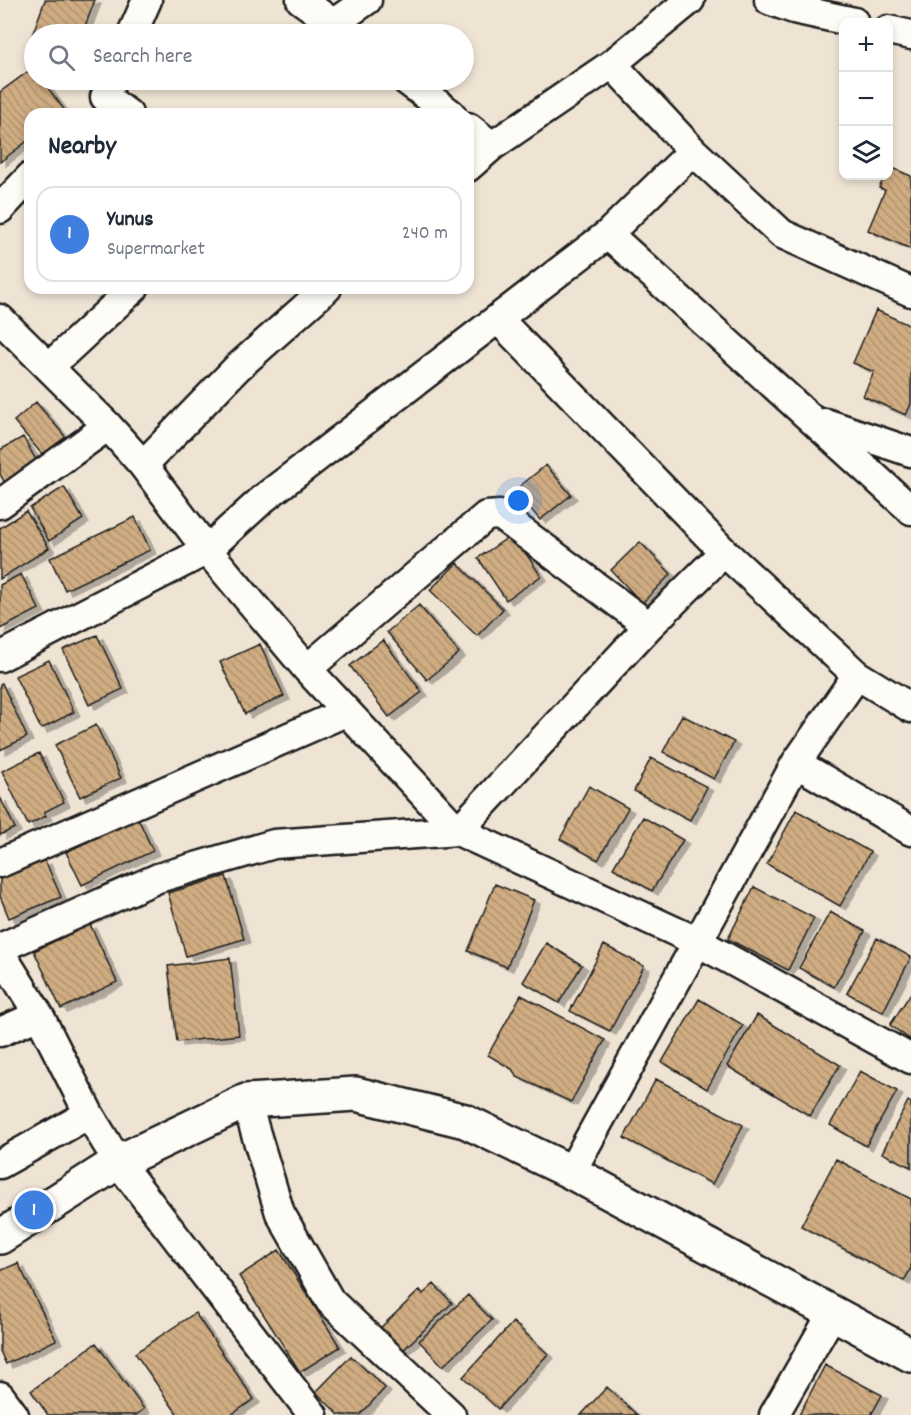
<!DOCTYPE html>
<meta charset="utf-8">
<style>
:root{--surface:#fff;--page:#f6f6f7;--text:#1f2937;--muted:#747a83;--line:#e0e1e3;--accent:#d93025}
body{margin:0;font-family:Dekko,sans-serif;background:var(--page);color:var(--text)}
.controls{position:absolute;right:18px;top:18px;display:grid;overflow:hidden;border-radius:12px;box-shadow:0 3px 9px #0003}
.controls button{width:54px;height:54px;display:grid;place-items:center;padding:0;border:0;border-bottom:2px solid var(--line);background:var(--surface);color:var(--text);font:30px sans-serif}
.you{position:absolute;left:519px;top:501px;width:21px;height:21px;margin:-15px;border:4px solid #fff;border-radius:50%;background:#1a73e8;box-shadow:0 0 0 9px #1a73e833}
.badge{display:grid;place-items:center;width:39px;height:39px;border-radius:50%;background:var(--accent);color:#fff;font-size:20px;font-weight:700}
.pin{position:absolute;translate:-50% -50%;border:3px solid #fff;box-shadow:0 2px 6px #0006}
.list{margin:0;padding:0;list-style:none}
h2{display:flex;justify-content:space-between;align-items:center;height:78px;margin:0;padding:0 24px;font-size:26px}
h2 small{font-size:20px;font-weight:400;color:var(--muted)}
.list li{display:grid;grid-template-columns:39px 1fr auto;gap:18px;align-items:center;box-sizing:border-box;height:96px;margin:0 12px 12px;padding:0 12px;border:2px solid var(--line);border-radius:18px}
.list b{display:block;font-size:22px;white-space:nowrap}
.list p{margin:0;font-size:20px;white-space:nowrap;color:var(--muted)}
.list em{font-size:20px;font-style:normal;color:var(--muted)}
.icon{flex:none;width:33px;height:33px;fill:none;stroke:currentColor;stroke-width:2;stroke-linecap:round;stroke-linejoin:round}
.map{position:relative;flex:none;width:911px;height:1415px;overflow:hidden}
.search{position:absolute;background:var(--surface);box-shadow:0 3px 9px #0003;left:24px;top:24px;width:450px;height:66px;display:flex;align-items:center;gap:15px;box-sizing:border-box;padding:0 21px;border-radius:33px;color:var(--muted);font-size:22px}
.panel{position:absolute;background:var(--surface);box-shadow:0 3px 9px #0003;left:24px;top:108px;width:450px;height:186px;border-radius:18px}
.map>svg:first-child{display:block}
</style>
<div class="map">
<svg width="911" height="1415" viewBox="0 0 911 1415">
<defs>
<pattern id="building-back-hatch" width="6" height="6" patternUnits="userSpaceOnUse" patternTransform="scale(1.5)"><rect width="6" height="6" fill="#cfac81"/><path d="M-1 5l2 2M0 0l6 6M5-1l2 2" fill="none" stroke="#b1936f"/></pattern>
<filter id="shadow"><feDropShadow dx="6" dy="4" stdDeviation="0" flood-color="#0004"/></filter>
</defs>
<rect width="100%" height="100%" fill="#efe4d4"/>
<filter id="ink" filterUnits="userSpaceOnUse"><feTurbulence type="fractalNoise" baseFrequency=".0167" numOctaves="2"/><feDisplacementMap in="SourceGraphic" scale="12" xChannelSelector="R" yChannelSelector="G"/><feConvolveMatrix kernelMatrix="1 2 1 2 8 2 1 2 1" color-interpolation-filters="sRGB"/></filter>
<g filter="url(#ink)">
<path fill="url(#building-back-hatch)" stroke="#1c1c1c" stroke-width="1.5" filter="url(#shadow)" d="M45,0H95L82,34H34V55L26,52Z
M33,68L34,80H42L66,112L30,114V139L0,162V92Z
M888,166L911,176V249L868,230L885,190L879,188L885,176H888Z
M876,310L911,326V404L906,415L863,396L874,372L853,363Z
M36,402L68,440L46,459L14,421Z
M23,437L39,465L6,485L0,474V450Z
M546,465L571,495L540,520L515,490Z
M64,487L83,519L49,541L30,508Z
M26,511L49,548L0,579V528Z
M135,517L150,550L65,590L50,558Z
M513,534L541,576L506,600L478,558Z
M640,542L671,574L642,603L611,570Z
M457,563L503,609L477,636L430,590Z
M21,574L39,609L0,629V585Z
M419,605L459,653L427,680L387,632Z
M97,635L123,689L89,705L63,650Z
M383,640L422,692L389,717L350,666Z
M260,644L284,696L245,714L220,662Z
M49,660L74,712L41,729L15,676Z
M2,683L27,737L0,750V684Z
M682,715L734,742L714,779L663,752Z
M96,725L121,778L80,797L55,745Z
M39,753L64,802L44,812L46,816L28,825L2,771Z
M651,758L707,787L690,820L634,791Z
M589,786L628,808L598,860L560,839Z
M0,797L15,828L0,835Z
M796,810L870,852L840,906L767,864Z
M643,817L683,840L652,891L613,868Z
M138,818L153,851L82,885L66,852Z
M45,860L61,897L9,918L0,896V879Z
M226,876L244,939L186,956L168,893Z
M495,884L534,900L507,967L468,951Z
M754,887L814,918L788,970L728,939Z
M830,912L865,931L834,987L799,968Z
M90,924L117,982L61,1009L34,951Z
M877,938L911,957L883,1012L847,993Z
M546,943L582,965L559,1003L523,982Z
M604,945L644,966L610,1031L570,1011Z
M230,958L239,1035L177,1042L168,966Z
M911,993V1040L890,1025Z
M521,995L605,1040L571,1102L517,1077L512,1069L488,1055Z
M699,999L743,1025L707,1089L662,1062Z
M757,1015L840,1065L810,1116L727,1066Z
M860,1071L897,1091L866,1146L830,1125Z
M656,1079L743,1125L712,1184L624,1138Z
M908,1101L911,1103V1167L882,1153Z
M836,1159L911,1199V1268L904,1281L801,1226Z
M279,1250L340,1347L300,1372L239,1276Z
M18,1263L56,1340L6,1364L0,1351V1271Z
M434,1284L452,1303L398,1355L376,1332L420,1290L423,1294Z
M468,1295L492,1320L443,1366L419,1341Z
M195,1313L254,1399L231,1415H178L135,1353Z
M513,1322L548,1354L498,1409L463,1377Z
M96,1343L144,1409L136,1415H48L31,1391Z
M351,1356L385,1388L360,1415H339L316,1392Z
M825,1365L882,1395L871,1415H799Z
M607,1387L637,1415H581Z"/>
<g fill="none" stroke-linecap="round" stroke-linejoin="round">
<g stroke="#1c1c1c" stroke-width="33">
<path id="street" d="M301,0L348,34
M769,0L794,9L854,22
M334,23L367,0
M888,30L911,35
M132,34L147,0
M612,64L693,151L782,234L911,292
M112,80L105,97L128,114
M406,80L451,114
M468,127L492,146
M468,167L492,146L612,64L690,0
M0,209L30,177
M608,234L911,510
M0,319L108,426L143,465L207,550L307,669L458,831L696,941L911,1059
M498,319L724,552L857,675L911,708
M49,367L134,288
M825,423L911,452
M143,465L237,368L327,288
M0,504L108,426
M0,657L207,550L264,498L608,234L693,151
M307,669L486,516L500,515L649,626
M796,763L911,831
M0,863L346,712
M0,948L158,878L274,844L458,831L649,626L724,552
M0,952L39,1015L89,1114L118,1162L313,1415
M0,1032L39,1015
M246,1101L280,1213L330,1301L451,1415
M0,1164L89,1114
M571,1172L796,763L857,675
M0,1396L14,1415
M774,1415L832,1314"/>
</g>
<g stroke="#1c1c1c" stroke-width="38">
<path id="secondary" d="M0,1237L118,1162L246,1101L356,1094L465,1121L571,1172L911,1355"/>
</g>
<use href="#street" stroke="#fdfcf7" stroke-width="28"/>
<use href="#secondary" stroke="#fdfcf7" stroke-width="33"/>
</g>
</g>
</svg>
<div class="controls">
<button>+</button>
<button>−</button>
<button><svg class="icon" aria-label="layers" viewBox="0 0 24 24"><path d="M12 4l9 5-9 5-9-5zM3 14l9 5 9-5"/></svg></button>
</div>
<div class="you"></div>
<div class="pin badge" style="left:34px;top:1210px;background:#3f7fe0">1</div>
<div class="search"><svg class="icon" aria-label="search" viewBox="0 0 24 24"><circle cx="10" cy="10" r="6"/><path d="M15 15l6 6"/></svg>Search here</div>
<section class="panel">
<h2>Nearby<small></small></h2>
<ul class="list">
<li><span class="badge" style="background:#3f7fe0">1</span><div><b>Yunus</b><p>Supermarket</p></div><em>240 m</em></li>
</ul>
</section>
</div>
